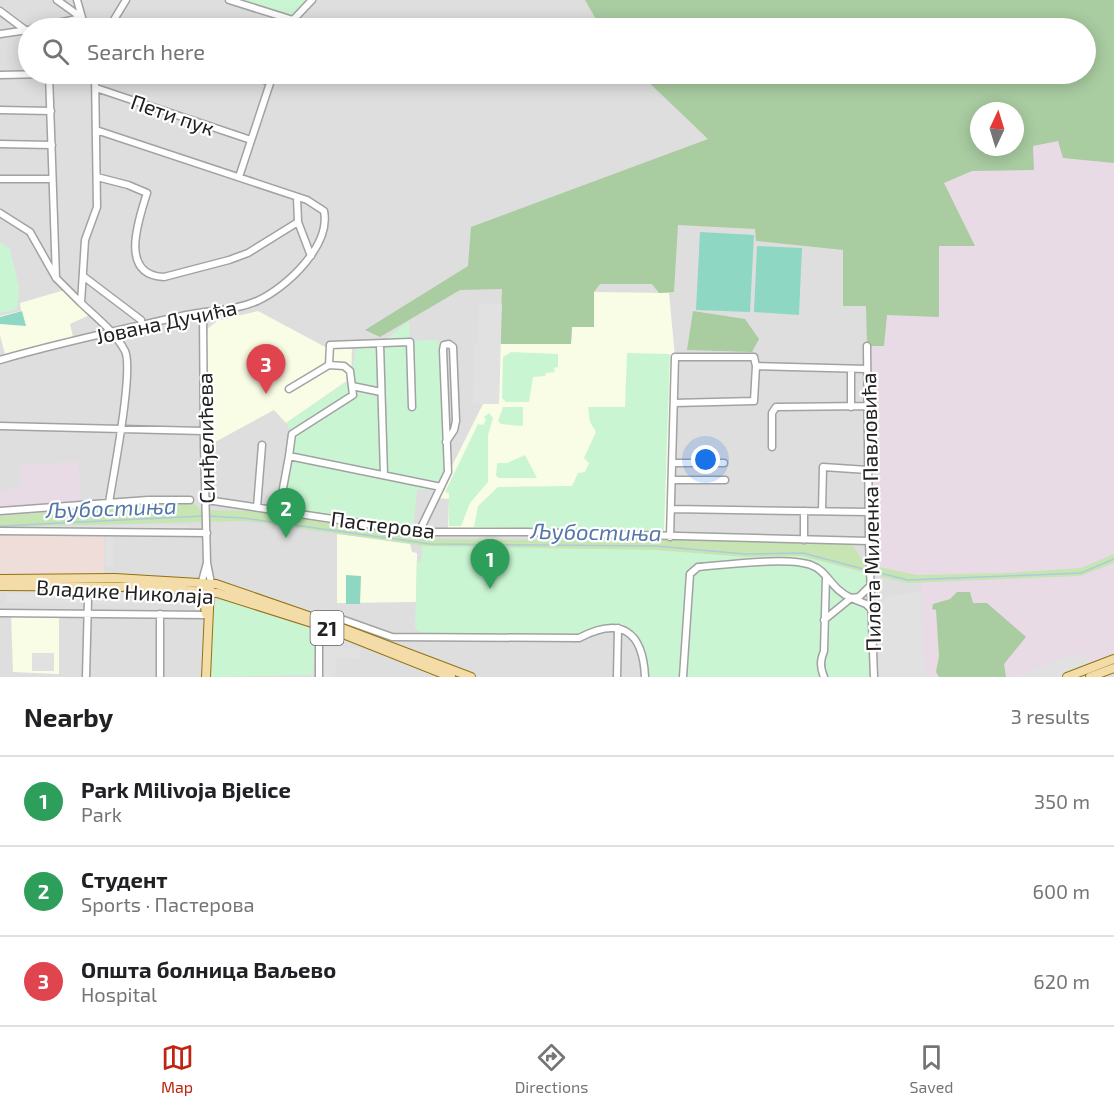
<!DOCTYPE html>
<meta charset="utf-8">
<style>
:root{--surface:#fff;--page:#f2f2f2;--text:#202124;--muted:#757577;--line:#e0e0e0;--accent:#c02412}
body{margin:0;font-family:"Exo 2",sans-serif;background:var(--page);color:var(--text)}
.compass{position:absolute;left:970px;top:102px;width:54px;height:54px;border-radius:50%;background:var(--surface);box-shadow:0 3px 15px #0003;rotate:4deg}
.you{position:absolute;left:706px;top:460px;width:21px;height:21px;margin:-15px;border:4px solid #fff;border-radius:50%;background:#1a73e8;box-shadow:0 0 0 9px #1a73e833}
.badge{display:grid;place-items:center;width:39px;height:39px;border-radius:50%;background:var(--accent);color:#fff;font-size:20px;font-weight:700}
.pin{position:absolute;translate:-50% -50px;filter:drop-shadow(0 2px 3px #0008)}
.pin::after{content:'';position:absolute;top:32px;width:21px;height:18px;background:inherit;clip-path:polygon(0 0,100% 0,50% 100%)}
.list{margin:0;padding:0;list-style:none}
h2{display:flex;justify-content:space-between;align-items:center;height:78px;margin:0;padding:0 24px;font-size:26px}
h2 small{font-size:20px;font-weight:400;color:var(--muted)}
.list li{display:grid;grid-template-columns:39px 1fr auto;gap:18px;align-items:center;box-sizing:border-box;height:90px;padding:0 24px;border-top:2px solid var(--line)}
.list b{display:block;font-size:22px;white-space:nowrap}
.list p{margin:0;font-size:20px;white-space:nowrap;color:var(--muted)}
.list em{font-size:20px;font-style:normal;color:var(--muted)}
.icon{flex:none;width:33px;height:33px;fill:none;stroke:currentColor;stroke-width:2;stroke-linecap:round;stroke-linejoin:round}
.map{position:relative;flex:none;width:1114px;height:677px;overflow:hidden}
.search{position:absolute;background:var(--surface);box-shadow:0 3px 15px #0003;left:18px;right:18px;top:18px;height:66px;display:flex;align-items:center;gap:15px;box-sizing:border-box;padding:0 21px;border-radius:33px;color:var(--muted);font-size:22px}
.sheet{height:348px;background:var(--surface)}
nav{display:flex;justify-content:space-around;align-items:center;box-sizing:border-box;height:84px;border-top:2px solid var(--line);background:var(--surface);font-size:16px;color:var(--muted)}
nav a{display:grid;justify-items:center;gap:3px}
nav .on{color:var(--accent)}
.map>svg:first-child{display:block}
</style>
<div class="map">
<svg width="1114" height="677" viewBox="0 0 1114 677">
<rect width="100%" height="100%" fill="#f0efe8"/>
<path fill="#dfdede" fill-rule="evenodd" d="M0,0H1114V677H0ZM28,28H1086V74H28ZM979,111H1015V147H979Z"/>
<path fill="#efddd9" d="M104,532V576L0,579V533Z"/>
<path fill="#e9dbe5" fill-rule="evenodd" d="M585,0H1114V659L1067,677H925L921,580L870,570L867,247L640,74H1086V28H601ZM979,111H1015V147H979Z
M77,462L81,484L79,506L0,511L1,490L20,488L21,465Z"/>
<path fill="#fafde5" d="M68,289L92,314L70,324L74,341L6,358L0,335V316L21,311L20,303Z
M594,292L669,293L675,357L670,537L448,531L449,499L436,498L483,404L499,403L500,344H571L572,327H594Z
M258,311L327,348L352,349L351,378L286,423L274,410L204,448V332L217,321Z
M337,534L410,543L412,552L417,553L416,602L337,603Z
M11,613H59V674L13,672Z"/>
<path fill="#c6e5b3" d="M190,500L201,510L250,511L431,539L652,541L670,537L850,541L865,564L917,575L1005,573L1081,568L1114,554V563L1081,576L907,583L801,556L745,557L654,550L431,547L246,521L0,527V516L80,510L109,503Z"/>
<path fill="#a9cca1" fill-rule="evenodd" d="M585,0H1114V163L1063,158L1058,141L1033,146L1034,170L972,171L944,183L975,246H939V317L887,315L884,346H867L866,306H843V250L756,241L755,229L678,225L674,292L659,293L652,284H600L594,292V327H572L571,344H500L502,289L460,290L380,337L365,330L468,266L471,227L708,139L640,74H1086V28H601ZM979,111H1015V147H979Z
M693,311L745,319L759,339L752,352L687,350Z
M957,592H970L973,603H987L1026,637L1004,664L1006,677H939L936,672L939,656L936,610L932,609L933,604L950,599Z"/>
<path fill="#caf5d2" d="M229,0H311L293,20Z
M0,242L10,249L19,288L17,309L0,313Z
M409,321L410,341L435,340L442,343L448,472L435,490H417L413,531L279,510L292,434L286,423L351,379L356,348L380,344Z
M511,352L558,354V367L554,368L555,372L546,373L545,376L533,377L529,402H506L502,398L503,357Z
M627,353L670,354L664,531L474,527L478,506L498,487L572,486L578,473L585,472L589,463L584,458L596,432L590,422L588,407H625Z
M503,407H523V426L501,424L498,421Z
M489,413L493,418L488,435V482L470,503L461,526H449V493L445,492L478,424L483,425L486,420L484,417Z
M525,455L537,478H499L496,476L497,463H507Z
M422,546L654,550L745,557L801,556L866,573L869,677H645L644,654L630,632L618,628L579,638H427L415,628L417,562L421,561Z
M221,599L312,629L315,633L313,675L211,677L213,608L216,602Z"/>
<path fill="#8ed8c3" d="M700,232L754,235L750,312L696,310Z
M757,246L802,248L799,315L754,312Z
M22,311L26,326L0,324V317Z
M346,575L361,576L360,604H346Z"/>
<path fill="#e1e1e1" d="M479,304H502L499,404H473L474,344H478Z
M189,525L192,531L36,530L39,526Z
M105,535H113V566H105Z
M921,591L925,677H874L871,617L875,605L886,597Z
M6,593L126,594V604L6,603Z
M324,647L360,648V659L336,658L335,677H323Z
M32,653H54V671H32Z
M1078,653L1099,665L1067,677H1014Z"/>
<g fill="none" stroke-linecap="round" stroke-linejoin="round">
<path stroke="#adcbda" stroke-width="1.5" d="M208,516L243,518L431,544L656,546L745,554L803,553L867,570
M0,526L203,516
M872,571L908,580L1081,573L1114,559"/>
<g stroke="#a2a2a2" stroke-width="9">
<path id="minor" d="M57,0L82,18
M77,0L85,28
M229,0L293,20
M0,11L28,32
M112,24L123,28
M33,28L82,18
M109,28L126,0
M290,28L293,20L312,0
M0,34L28,30
M49,74L56,278
M95,74L97,207L85,240L81,303C97,318 115,332 125,351C134,370 113,476 109,503
M247,74L270,82
M0,75L49,74
M96,88L251,140
M0,110L51,111
M0,144L52,145
M97,177L128,185L147,193C139,219 118,275 164,277L229,260L248,253L298,222
M239,177L273,74
M0,179H51
M297,197L298,222L311,256
M0,213L30,232L56,278L81,303
M83,276L141,320
M203,313L204,445L207,563L211,583
M380,344L384,475
M867,346L869,541L874,677
M0,360C61,342 124,329 186,315C210,310 234,311 257,301C286,288 331,246 324,211L307,200L96,130
M756,366L867,369
M352,386L381,392
M289,389L329,365
M851,407V369
M0,426L203,431
M772,447V413L776,407L867,406
M289,456L292,434L353,395L350,371L344,366L329,365L330,345L410,342L412,407
M673,463H724
M672,480H725
M207,500L419,532H526L869,541
M257,507L262,445
M672,509L868,512
M279,510L289,456L441,487
M0,511L148,500H190
M804,511V540
M822,511L823,467L868,470
M0,531L207,533
M419,532L448,472L443,350L444,345L449,344L453,347L456,421L454,430L446,442
M670,537L675,357H754L756,366L754,401L674,403
M202,581L207,563
M870,586L859,597L851,598L866,604L872,610
M0,613L207,615
M824,620L851,598
M326,622L330,615L392,637L579,638C621,616 643,631 645,677
M86,677L88,600
M160,677V614
M319,677V626
M617,677L618,628
M683,677L690,574L698,567C725,565 791,556 813,566C827,571 832,590 851,598
M824,677C820,667 820,661 824,651L826,577"/>
</g>
<g stroke="#91730d" stroke-width="10">
<path id="major" d="M0,579L115,578L216,584L326,622L471,677
M0,586L147,587L217,593L328,628L451,677
M202,587L206,614
M206,677L210,587
M1067,677L1114,659
M1090,677L1114,668"/>
</g>
<use href="#minor" stroke="#fff" stroke-width="6"/>
<use href="#major" stroke="#f4dca9" stroke-width="8"/>
</g>
<g text-anchor="middle" dominant-baseline="central" stroke-width="4.5" stroke-linejoin="round" paint-order="stroke">
<rect fill="#fff" stroke="#646464" stroke-width="1.5" x="310.5" y="611" width="33" height="34" rx="4.5"/>
<g font-size="20" font-weight="bold" fill="#212121">
<text x="327" y="628">21</text>
</g>
<g font-size="21" fill="#212121" stroke="#fff">
<text transform="translate(173 114) rotate(19)">Пети пук</text>
<text transform="translate(166 321) rotate(-12)">Јована Дучића</text>
<text transform="translate(205 438) rotate(-91)">Синђелићева</text>
<text transform="translate(870 512) rotate(-91)">Пилота Миленка Павловића</text>
<text transform="translate(383 524) rotate(7)">Пастерова</text>
<text transform="translate(125 591) rotate(3)">Владике Николаја</text>
</g>
<g font-size="22" font-style="italic" fill="#5476a9" stroke="#fff">
<text transform="translate(111 507) rotate(-2)">Љубостиња</text>
<text transform="translate(596 531) rotate(1)">Љубостиња</text>
</g>
</g>
</svg>
<svg class="compass" viewBox="-18 -18 36 36"><path d="M0-13l5 13h-10z" fill="#e53935"/><path d="M0 13l5-13h-10z" fill="#757577"/></svg>
<div class="you"></div>
<div class="pin badge" style="left:490px;top:589px;background:#2e9e5b">1</div>
<div class="pin badge" style="left:286px;top:538px;background:#2e9e5b">2</div>
<div class="pin badge" style="left:266px;top:394px;background:#e0444e">3</div>
<div class="search"><svg class="icon" aria-label="search" viewBox="0 0 24 24"><circle cx="10" cy="10" r="6"/><path d="M15 15l6 6"/></svg>Search here</div>
</div>
<section class="sheet">
<h2>Nearby<small>3 results</small></h2>
<ul class="list">
<li><span class="badge" style="background:#2e9e5b">1</span><div><b>Park Milivoja Bjelice</b><p>Park</p></div><em>350 m</em></li>
<li><span class="badge" style="background:#2e9e5b">2</span><div><b>Студент</b><p>Sports · Пастерова</p></div><em>600 m</em></li>
<li><span class="badge" style="background:#e0444e">3</span><div><b>Општа болница Ваљево</b><p>Hospital</p></div><em>620 m</em></li>
</ul>
</section>
<nav>
<a class="on"><svg class="icon" aria-label="map" viewBox="0 0 24 24"><path d="M3 6l6-2 6 2 6-2v14l-6 2-6-2-6 2zM9 4v14M15 6v14"/></svg>Map</a>
<a><svg class="icon" aria-label="directions" viewBox="0 0 24 24"><path d="M12 3l9 9-9 9-9-9zM9 14v-3h6M13 9l2 2-2 2"/></svg>Directions</a>
<a><svg class="icon" aria-label="saved" viewBox="0 0 24 24"><path d="M7 4h10v16l-5-4-5 4z"/></svg>Saved</a>
</nav>
